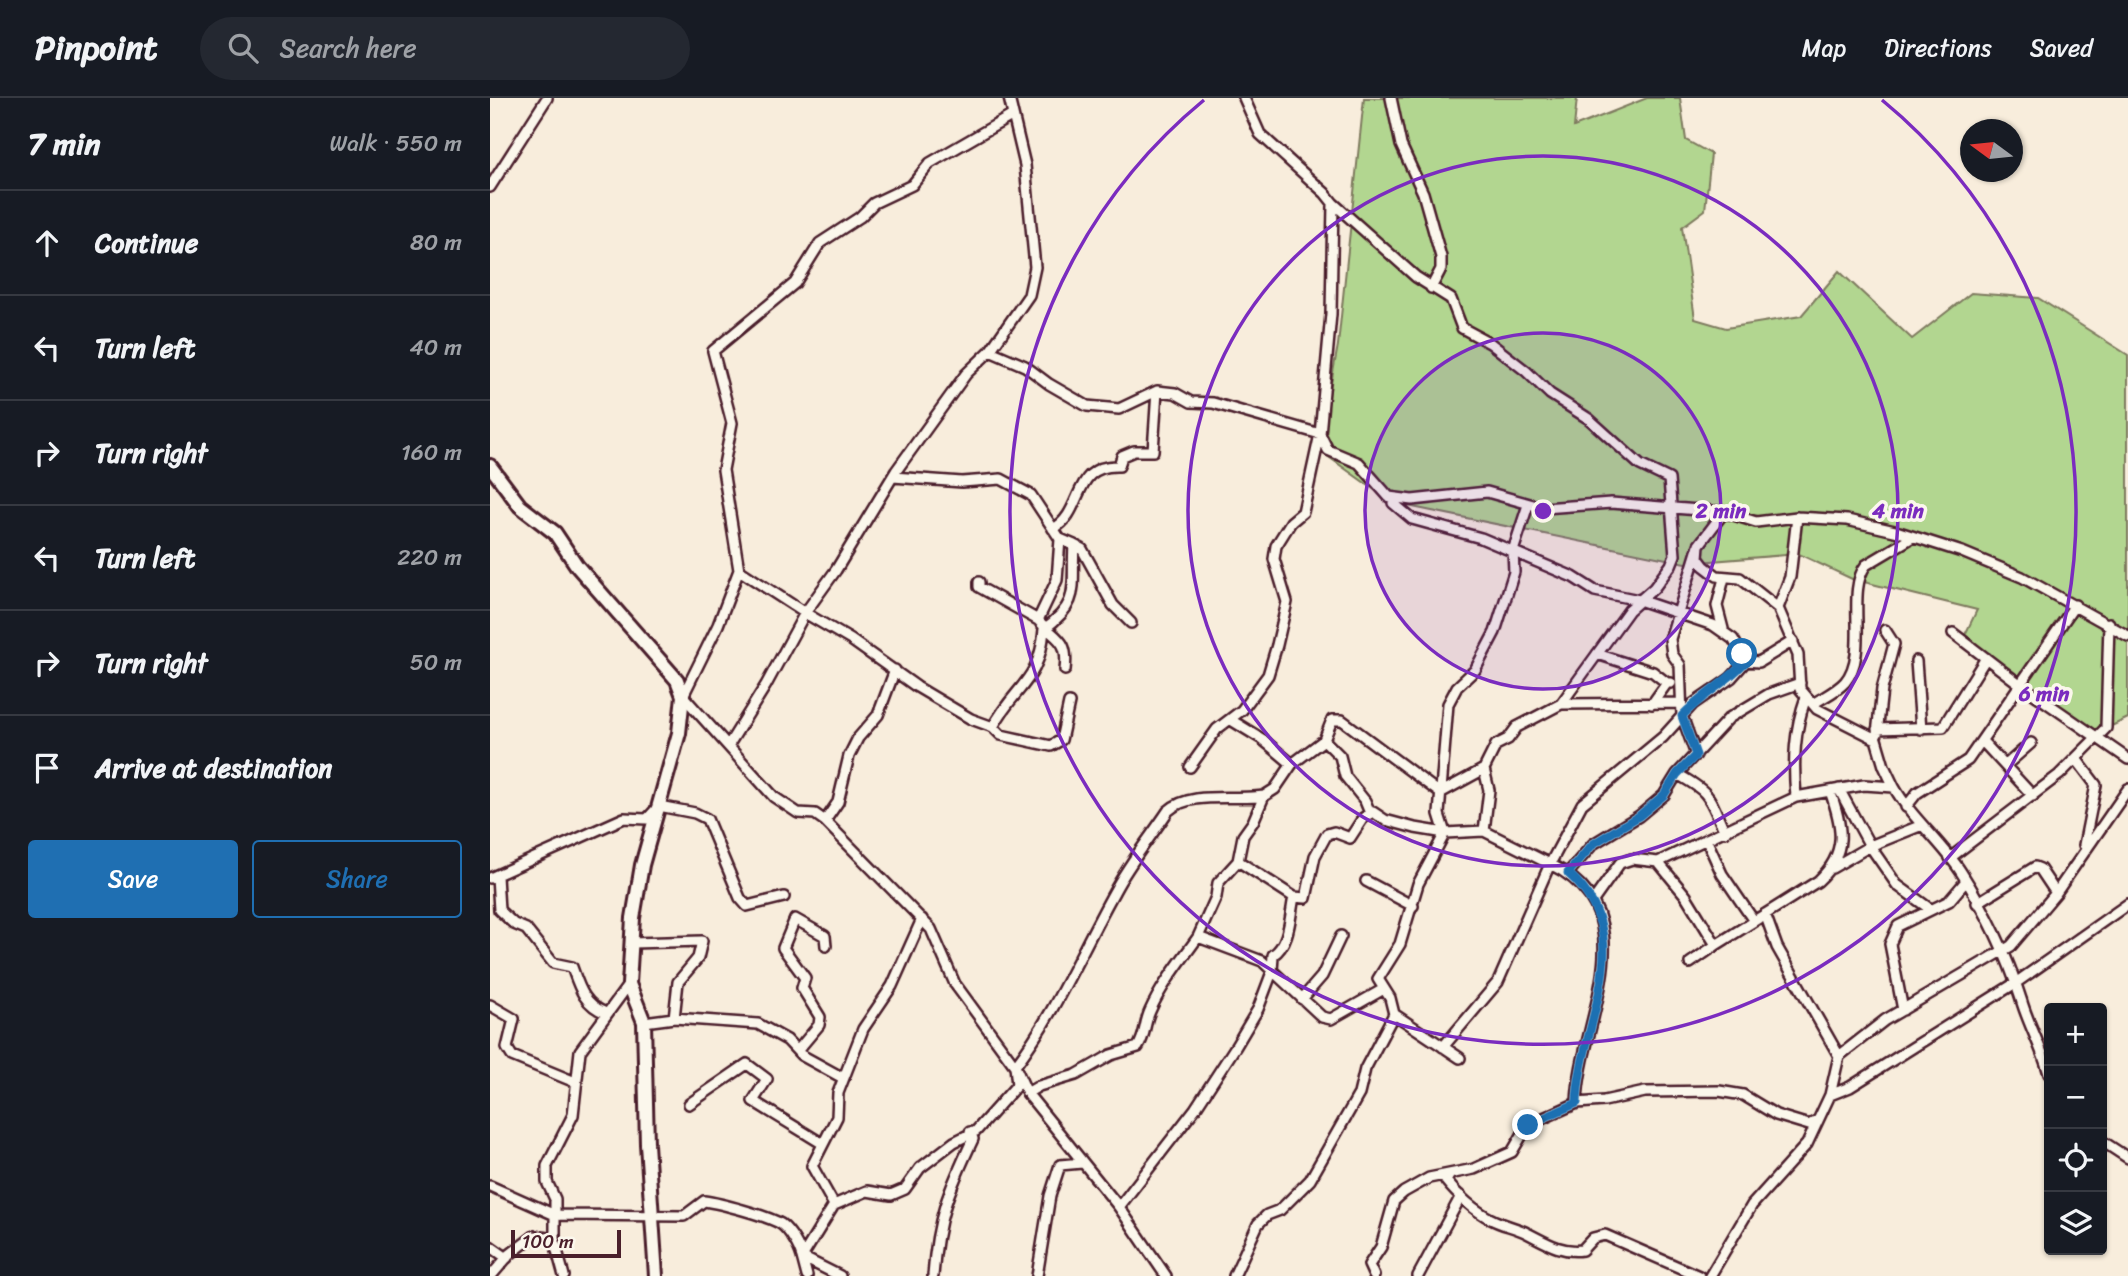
<!DOCTYPE html>
<meta charset="utf-8">
<style>
:root{--surface:#171b24;--page:#242831;--text:#f1f3f6;--muted:#9ea1a6;--line:#363941;--accent:#1f6fb2}
body{margin:0;font-family:Sriracha,sans-serif;background:var(--page);color:var(--text)}
.controls{position:absolute;right:21px;bottom:21px;display:grid;overflow:hidden;border-radius:7px;box-shadow:0 2px 5px #0004}
.controls button{width:63px;height:63px;display:grid;place-items:center;padding:0;border:0;border-bottom:2px solid var(--line);background:var(--surface);color:var(--text);font:35px sans-serif}
.compass{position:absolute;left:1470px;top:21px;width:63px;height:63px;border-radius:50%;background:var(--surface);box-shadow:0 2px 5px #0004;rotate:285deg}
.scale{position:absolute;left:21px;bottom:18px;width:110px;box-sizing:border-box;padding-left:7px;border:4px solid #4a1f2b;border-top:0;font-size:19px;line-height:24px;white-space:nowrap;color:#4a1f2b;-webkit-text-stroke:5px #fbf7ec;paint-order:stroke}
.stop{position:absolute;width:21px;height:21px;margin:-16px;border:5px solid #1f6fb2;border-radius:50%;background:#fff}
.stop.end{background:#1f6fb2;border-color:#fff;box-shadow:0 2px 7px #0008}
.list{margin:0;padding:0;list-style:none}
h2{display:flex;justify-content:space-between;align-items:center;height:91px;margin:0;padding:0 28px;font-size:30px}
h2 small{font-size:23px;font-weight:400;color:var(--muted)}
.list li{display:grid;grid-template-columns:46px 1fr auto;gap:21px;align-items:center;box-sizing:border-box;height:105px;padding:0 28px;border-top:2px solid var(--line)}
.list b{display:block;font-size:26px;white-space:nowrap}
.list em{font-size:23px;font-style:normal;color:var(--muted)}
.actions{display:flex;gap:14px;padding:21px 28px}
.actions a{flex:1;padding:16px 0;border:2px solid var(--accent);border-radius:7px;text-align:center;font-size:24px;color:var(--accent)}
.actions .main{background:var(--accent);color:#fff}
.icon{flex:none;width:38px;height:38px;fill:none;stroke:currentColor;stroke-width:2;stroke-linecap:round;stroke-linejoin:round}
.map{position:relative;flex:none;width:1638px;height:1178px;overflow:hidden}
header{display:flex;align-items:center;gap:42px;box-sizing:border-box;height:98px;padding:0 35px;background:var(--surface);border-bottom:2px solid var(--line)}
header strong{font-size:33px}
nav{display:flex;gap:38px;margin-inline-start:auto;font-size:24px}
.search{width:490px;height:63px;background:var(--page);display:flex;align-items:center;gap:18px;box-sizing:border-box;padding:0 24px;border-radius:38px;color:var(--muted);font-size:26px}
main{display:flex}
aside{flex:1;background:var(--surface)}
.map>svg:first-child{display:block}
</style>
<header>
<strong>Pinpoint</strong>
<div class="search"><svg class="icon" aria-label="search" viewBox="0 0 24 24"><circle cx="10" cy="10" r="6"/><path d="M15 15l6 6"/></svg>Search here</div>
<nav><a>Map</a><a>Directions</a><a>Saved</a></nav>
</header>
<main>
<aside>
<h2>7 min<small>Walk · 550 m</small></h2>
<ul class="list">
<li><svg class="icon" aria-label="ahead" viewBox="0 0 24 24"><path d="M12 20V5M6 11l6-6 6 6"/></svg><div><b>Continue</b></div><em>80 m</em></li>
<li><svg class="icon" aria-label="left" viewBox="0 0 24 24"><path d="M17 20v-9H6M10 6l-5 5 5 5"/></svg><div><b>Turn left</b></div><em>40 m</em></li>
<li><svg class="icon" aria-label="right" viewBox="0 0 24 24"><path d="M7 20v-9h11M14 6l5 5-5 5"/></svg><div><b>Turn right</b></div><em>160 m</em></li>
<li><svg class="icon" aria-label="left" viewBox="0 0 24 24"><path d="M17 20v-9H6M10 6l-5 5 5 5"/></svg><div><b>Turn left</b></div><em>220 m</em></li>
<li><svg class="icon" aria-label="right" viewBox="0 0 24 24"><path d="M7 20v-9h11M14 6l5 5-5 5"/></svg><div><b>Turn right</b></div><em>50 m</em></li>
<li><svg class="icon" aria-label="arrive" viewBox="0 0 24 24"><path d="M6 21V4h12l-3 4 3 4H6"/></svg><div><b>Arrive at destination</b></div></li>
</ul>
<div class="actions"><a class="main">Save</a><a>Share</a></div>
</aside>
<div class="map">
<svg width="1638" height="1178" viewBox="0 0 1638 1178">
<rect width="100%" height="100%" fill="#f8eddc"/>
<filter id="ink" filterUnits="userSpaceOnUse"><feTurbulence type="fractalNoise" baseFrequency=".0143" numOctaves="2"/><feDisplacementMap in="SourceGraphic" scale="14" xChannelSelector="R" yChannelSelector="G"/><feConvolveMatrix kernelMatrix="1 2 1 2 8 2 1 2 1" color-interpolation-filters="sRGB"/></filter>
<g filter="url(#ink)">
<path fill="#b2d690" stroke="#7e7a5e" stroke-width="2" d="M874,0H1087L1084,29L1157,0H1190L1196,42L1221,56L1215,112L1192,129L1205,221L1236,230L1311,218L1349,173L1422,241L1481,195L1548,200L1638,257V620L1607,635L1474,539L1487,512L1362,481L1309,456L1196,465L903,405L829,352L848,247Z"/>
<g fill="none" stroke-linecap="round" stroke-linejoin="round">
<g stroke="#4a1f2b" stroke-width="14">
<path id="street" d="M519,0L535,67L545,169L539,197L500,253L476,276L406,373L346,472L315,515L361,542L427,589L481,621L503,629L511,637L561,648L571,642L579,605
M901,0L911,47L933,95L951,159V171L941,190
M523,17L440,65L422,87L384,105L370,119L330,145L305,185L223,253L242,325L233,372L249,472L228,527L193,598L284,699L308,715L325,716L335,723L441,831L465,886L525,968L537,995L629,1109L676,1178
M0,89L57,0
M500,253L535,268L559,286L597,308L629,311L667,293L685,295L701,304L723,305L830,336L838,352L869,365L899,399L922,402L997,394L1054,410L1121,405L1234,414L1266,424L1307,419L1357,422L1409,434L1472,454L1532,479L1638,538
M403,379L472,384L511,381L541,397L570,441L567,482L548,522C566,542 579,540 575,572
M563,431C595,414 581,366 629,368L632,358L644,353H663L667,293
M584,447L592,451L623,507L641,525
M1209,447L1208,460L1214,468L1227,478L1250,480L1288,510L1308,557L1310,591L1327,611L1386,641L1394,668L1404,689
M489,484V489L548,522
M1288,510L1300,479L1307,419
M1233,531L1227,508L1234,480
M1463,535L1531,587L1638,661
M1107,556L1163,574L1177,585
M1256,563L1269,564L1303,543
M1426,563L1431,631
M1071,606L1191,605
M1162,606L1177,585H1181
M1323,606C1332,600 1347,593 1355,584C1380,555 1355,494 1376,467L1423,439
M741,622L772,641L802,666
M503,629C525,587 550,585 554,531C592,504 581,489 584,447L570,441
M1387,631L1453,629L1496,560
M1387,636L1392,591L1404,546L1395,532
M834,642L850,658L855,678L875,703L880,715
M1493,644L1543,698
M238,648L276,587L315,515L249,472
M1206,657L1192,618L1190,567L1182,556L1180,541L1209,447L1234,414
M1587,662L1606,687L1594,747
M1516,667L1541,645
M700,669L727,631L752,612L778,577L787,547L797,504L784,461L786,448L801,424L813,414L830,336L841,216L843,105L835,95L770,36L754,0
M1187,676C1223,696 1218,698 1235,734
M1349,691L1380,748L1407,787L1440,811
M1306,699C1303,663 1304,633 1316,599
M1416,709L1427,695L1478,662L1585,507
M335,723L348,704L359,658L368,640L388,617L405,572
M994,733L999,692L994,671
M1217,743L1232,776L1264,823
M1460,760L1569,677L1616,630L1619,525
M748,763L804,799
M1168,764L1196,798L1226,847L1200,865
M1342,770L1380,748L1432,727
M1078,775L1103,746L1149,718L1174,697L1187,676L1239,620L1279,596L1310,585
M7,778L9,812L24,826L36,831L63,865L82,869C89,889 94,907 116,915
M0,780L134,720L157,721L169,708L205,715L217,721L250,800L257,808L294,799
M876,783L923,808
M1103,803L1130,765L1142,761L1168,764L1306,699L1374,687L1404,689C1422,721 1451,743 1471,774C1496,813 1517,857 1531,901C1538,926 1552,950 1559,976
M1487,805L1545,769L1550,771L1566,795
M1275,816L1287,849L1349,958
M708,839L726,799L728,785L748,763L753,738L763,724L774,698L785,691L802,666L834,642L842,622H852L950,695L994,671L1006,647L1018,641L1027,629L1071,606L1139,512L1164,490L1181,467L1185,457L1179,381L1150,367L1099,321L1060,296L1036,273L1000,245L972,230L961,201L926,179L843,105
M142,845L212,843L208,860L188,884L184,920
M1226,847L1328,783C1358,755 1353,729 1340,693
M812,901L832,878L851,838
M0,907L24,921L17,950L22,958L85,984
M1413,912L1400,846L1408,828L1459,803L1476,783
M904,916L970,960
M154,924L184,920L268,926L297,942L311,957L353,980
M953,949L1008,884L1060,766C1162,816 1089,924 1087,1005
M308,952L329,927L330,919L312,890L315,880L293,850L305,821L335,838L336,848
M537,995L549,988L586,977L621,957L648,949C656,936 654,926 660,913C672,886 691,863 708,839L772,863L832,919L841,921L892,892
M1340,997L1360,989L1527,884L1638,806
M199,1006L257,966L277,981L263,1003L333,1046
M1612,1043L1638,1060
M959,1078L956,1083C967,1097 985,1113 1001,1121C1012,1127 1025,1129 1037,1135C1055,1144 1071,1155 1092,1152L1103,1140L1115,1137L1209,1178
M0,1088L65,1117L194,1118L214,1103C230,1105 278,1118 291,1126C300,1133 309,1148 312,1159L350,1178
M344,1107L322,1068L347,1019L348,995L373,931L402,888L432,821
M629,1109L705,1011L746,948L768,911L782,874L783,857C800,846 800,817 804,799L816,800L825,758L837,736L844,734L860,740L873,720L883,714L895,722L925,730L955,735L994,733L1060,766L1092,706L1173,639L1203,606L1241,580L1256,563L1243,541L1223,527L1149,502L1105,493L1083,479L991,440L922,421L903,405
M0,1148L17,1160
M1,1178L19,1157L44,1138L65,1141
M74,1178L65,1145V1101L57,1084V1068L83,1017L90,953L139,886
M317,1178L312,1159L344,1107L377,1093L401,1097L415,1091L430,1070L464,1044L486,1033L527,987L525,968C566,914 591,853 624,794C639,765 660,740 678,713C700,692 747,703 774,698
M443,1178C447,1120 458,1094 483,1041L480,1034
M547,1178L560,1098L570,1067L592,1065
M744,1178L768,1126L777,1117L790,1112L820,1082L869,996L875,971L904,916L900,900L888,881L910,846L928,786L955,735L949,716L958,606L967,589L985,572L1005,534L1024,474L1023,453L1038,407
M884,1178L879,1167L891,1149L904,1103L914,1094L939,1080L984,1071L1022,1054L1038,1027L1087,1005L1114,1003L1155,994L1229,993L1253,997L1286,1017L1319,1027L1328,1022
M928,1178L971,1098
M1220,1178L1262,1107L1317,1046L1340,997L1349,958L1395,922L1521,848L1566,795L1638,691"/>
</g>
<g stroke="#4a1f2b" stroke-width="18">
<path id="secondary" d="M0,368L30,408L65,435L87,468L187,582L193,598L189,635L152,767L143,820L139,886L154,924L157,1046L166,1178"/>
</g>
<use href="#street" stroke="#fbf7ec" stroke-width="9"/>
<use href="#secondary" stroke="#fbf7ec" stroke-width="12"/>
</g>
</g>
<g fill="none" stroke-linecap="round" stroke-linejoin="round" filter="url(#ink)">
<path stroke="#1f6fb2" stroke-width="9" d="M1038,1027L1087,1005C1089,926 1152,840 1078,775L1103,746L1149,718L1174,697L1187,676L1206,657L1192,618C1212,597 1237,584 1256,563L1252,556"/>
</g>
<circle cx="1053" cy="413" r="178" fill="#7b2cbf" fill-opacity=".12"/>
<g fill="none" stroke="#7b2cbf" stroke-width="3.5">
<circle cx="1053" cy="413" r="178"/>
<circle cx="1053" cy="413" r="355"/>
<path d="M1392 2A533 533 0 1 1 714 2"/>
</g>
<circle cx="1053" cy="413" r="10" fill="#7b2cbf" stroke="#fbf7ec" stroke-width="3.5"/>
<g font-size="21" text-anchor="middle" font-weight="bold" fill="#7b2cbf" stroke="#fbf7ec" stroke-width="7" stroke-linejoin="round" paint-order="stroke">
<text x="1231" y="420">2 min</text>
<text x="1408" y="420">4 min</text>
<text x="1554" y="603">6 min</text>
</g>
</svg>
<div class="controls">
<button>+</button>
<button>−</button>
<button><svg class="icon" aria-label="locate" viewBox="0 0 24 24"><circle cx="12" cy="12" r="6"/><path d="M12 2v4M12 18v4M2 12h4M18 12h4"/></svg></button>
<button><svg class="icon" aria-label="layers" viewBox="0 0 24 24"><path d="M12 4l9 5-9 5-9-5zM3 14l9 5 9-5"/></svg></button>
</div>
<svg class="compass" viewBox="-18 -18 36 36"><path d="M0-13l5 13h-10z" fill="#e53935"/><path d="M0 13l5-13h-10z" fill="#9ea1a6"/></svg>
<div class="scale">100 m</div>
<div class="stop" style="left:1252px;top:556px"></div>
<div class="stop end" style="left:1038px;top:1027px"></div>
</div>
</main>
